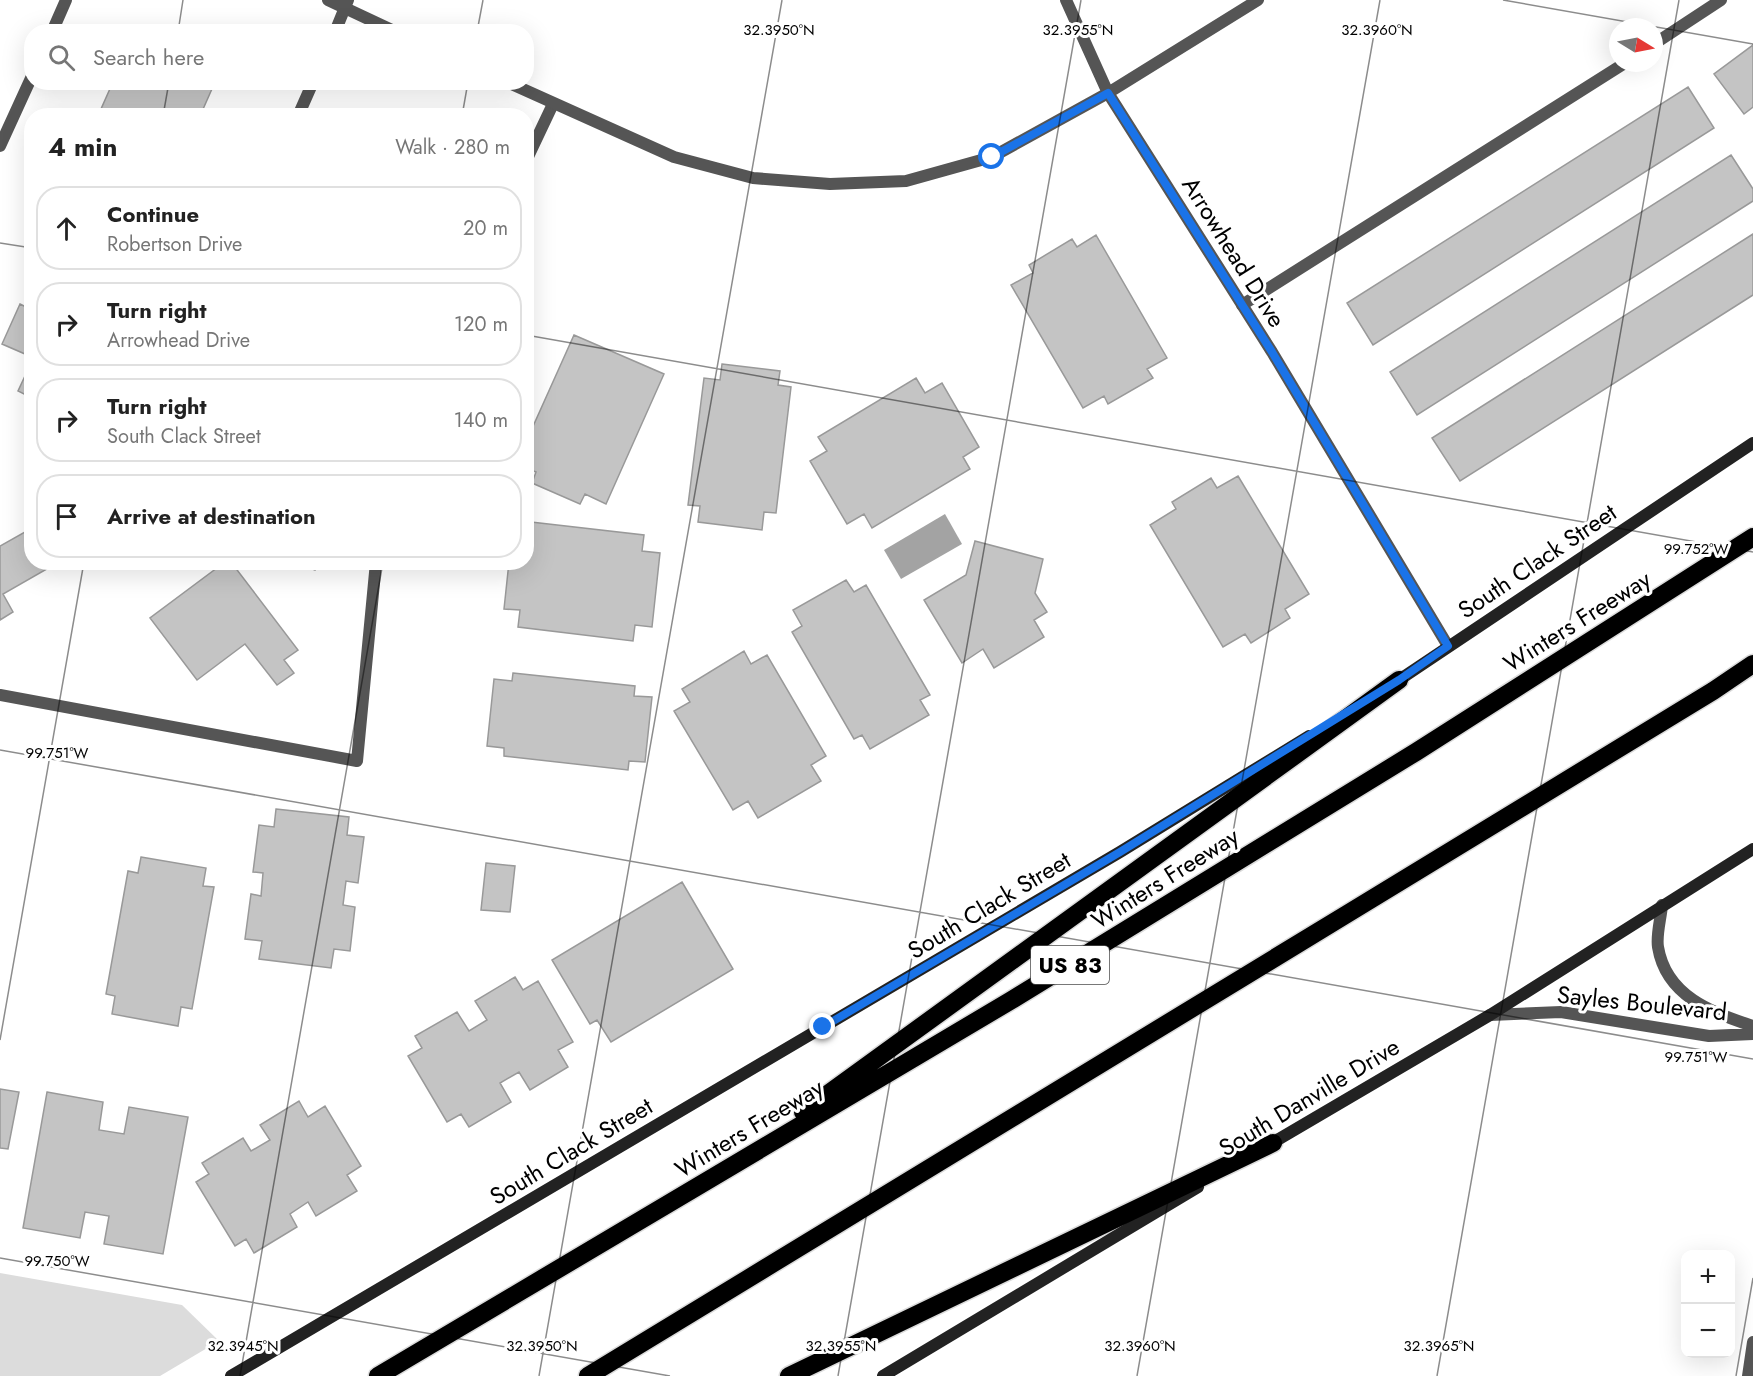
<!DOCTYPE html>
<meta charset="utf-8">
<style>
:root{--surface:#fff;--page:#f6f6f6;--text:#222;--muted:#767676;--line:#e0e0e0}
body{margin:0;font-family:Jost,sans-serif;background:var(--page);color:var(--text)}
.controls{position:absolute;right:18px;bottom:18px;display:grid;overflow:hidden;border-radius:12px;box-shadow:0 6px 24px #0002}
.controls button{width:54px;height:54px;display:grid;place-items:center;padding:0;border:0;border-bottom:2px solid var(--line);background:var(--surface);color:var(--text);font:30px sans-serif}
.compass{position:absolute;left:1609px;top:18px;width:54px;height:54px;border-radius:50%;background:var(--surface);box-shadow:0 6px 24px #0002;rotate:100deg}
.stop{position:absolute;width:18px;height:18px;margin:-14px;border:4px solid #1a73e8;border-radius:50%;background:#fff}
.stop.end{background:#1a73e8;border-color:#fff;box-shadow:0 2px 6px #0008}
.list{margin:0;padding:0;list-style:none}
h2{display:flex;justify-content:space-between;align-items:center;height:78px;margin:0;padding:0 24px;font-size:26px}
h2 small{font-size:20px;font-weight:400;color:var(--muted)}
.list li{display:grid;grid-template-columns:39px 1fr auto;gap:18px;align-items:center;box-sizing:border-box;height:84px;margin:0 12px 12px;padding:0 12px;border:2px solid var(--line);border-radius:24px}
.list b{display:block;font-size:22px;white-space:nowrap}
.list p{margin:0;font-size:20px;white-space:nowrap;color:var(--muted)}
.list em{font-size:20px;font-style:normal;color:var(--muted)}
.icon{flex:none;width:33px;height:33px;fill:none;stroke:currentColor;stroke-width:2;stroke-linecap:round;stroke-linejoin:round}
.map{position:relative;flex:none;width:1753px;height:1376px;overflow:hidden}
.search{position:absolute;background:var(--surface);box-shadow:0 6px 24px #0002;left:24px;top:24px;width:510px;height:66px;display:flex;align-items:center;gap:15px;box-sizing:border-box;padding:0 21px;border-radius:24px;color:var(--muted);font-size:22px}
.panel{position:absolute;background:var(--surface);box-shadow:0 6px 24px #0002;left:24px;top:108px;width:510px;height:462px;border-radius:24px}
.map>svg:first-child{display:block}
</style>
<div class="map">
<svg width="1753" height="1376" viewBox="0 0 1753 1376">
<rect width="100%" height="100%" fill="#fff"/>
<path fill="#dcdcdc" d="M0,1273L182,1305L219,1341L160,1376H0Z"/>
<path fill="#a3a3a3" d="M945,514L962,544L901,579L884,550Z"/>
<path fill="#c4c4c4" stroke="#999" stroke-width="1.5" d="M1753,45V107L1744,114L1714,74Z
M113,82H215L200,116H115L101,109Z
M1688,87L1714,128L1373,345L1347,303Z
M1731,155L1753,189V201L1417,415L1390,372Z
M1753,234V295L1460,481L1432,438Z
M1096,235L1167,358L1147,369L1153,378L1108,404L1104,396L1083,408L1011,285L1033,273L1029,265L1072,239L1077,247Z
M20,304L32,310V357L2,344Z
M574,335L664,374L606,504L585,494L580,504L532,483L536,472L526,468V442Z
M32,361V398L18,391Z
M722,364L780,371L778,385L791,387L776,513L764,512L762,530L698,522L700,506L688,505L704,378L720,380Z
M916,378L925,393L942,383L979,447L963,457L970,469L872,528L864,514L847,524L810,461L827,451L818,437Z
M1238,476L1309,594L1285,609L1290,618L1251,643L1245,634L1223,647L1150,525L1176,509L1172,502L1211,478L1217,488Z
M531,522L644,535L642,551L660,553L652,627L635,625L633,641L518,627L520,610L504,609L509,562H526V539Z
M32,528V562H59L3,594L13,612L0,620V546Z
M975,541L1043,559L1035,593L1047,612L1034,620L1044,637L994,668L983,649L962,663L924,600L966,575Z
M225,562H231L298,650L284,660L294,673L277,685L245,644L197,680L150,618Z
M294,562H318L315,570Z
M846,580L854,592L866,585L930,695L920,700L929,715L870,749L862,735L854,739L792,632L802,626L793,610Z
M744,651L751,664L767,655L826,756L811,765L821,781L758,818L748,801L733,810L674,711L690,702L682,689Z
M513,673L635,686L634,696L652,697L645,762L629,761L628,770L504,756V748L487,746L494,679L512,681Z
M276,809L349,817L347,835L364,837L358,883L346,881L343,905L355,907L350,951L334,949L331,968L259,959L262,941L245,939L251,894L261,896L263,873L253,872L259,825L274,827Z
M141,857L206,868L203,886L214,887L192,1009L181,1007L178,1026L112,1014L115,996L106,994L128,871L138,873Z
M486,863L515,866L510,912L481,910Z
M682,882L733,969L611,1042L597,1020L590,1024L552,960Z
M515,977L523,990L538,981L573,1042L558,1050L568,1067L530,1090L519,1072L500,1083L511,1102L469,1127L461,1114L447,1122L408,1056L422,1048L415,1036L457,1012L469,1031L487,1020L475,1001Z
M0,1089L19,1092L8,1149L0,1148Z
M47,1092L103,1102L99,1130L124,1134L129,1107L188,1117L163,1254L104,1244L109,1216L85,1212L80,1238L23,1228Z
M299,1101L308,1117L325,1106L361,1166L347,1175L357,1191L316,1216L308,1202L290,1214L297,1227L254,1253L246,1239L235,1246L196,1182L209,1174L202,1163L243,1138L251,1151L270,1140L260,1125Z"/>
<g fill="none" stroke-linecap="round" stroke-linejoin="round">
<g stroke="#dbdbdb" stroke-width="21">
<path id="motorway" d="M803,1112L1399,680
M378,1376L1010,1001L1416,752L1753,537
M588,1376C961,1145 1339,921 1713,691L1753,664
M789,1376L1273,1143"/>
</g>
<path stroke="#555" stroke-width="12" d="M52,32L66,0
M1654,44L1721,0
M0,146L32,76
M526,161L553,104
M1242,305L1625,63
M0,695L357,761L376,562
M1748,1376L1753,1342"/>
<path stroke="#555" stroke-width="12" d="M328,0L396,32
M1066,0L1108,93L1272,352L1448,646
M335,32L348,0
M507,82L674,157L753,178L830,184L906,181L992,157L1108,93L1258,0
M298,116L313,82
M1662,905C1661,918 1656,935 1658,947C1666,996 1712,1013 1753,1026
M1490,1015L1561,1012L1709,1036L1753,1034"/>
<path stroke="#222" stroke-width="12" d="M1393,684L1753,443
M1267,1146L1490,1015L1753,849
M231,1376L1120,852L1309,736
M883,1376L1198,1187"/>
<use href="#motorway" stroke="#000" stroke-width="18"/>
</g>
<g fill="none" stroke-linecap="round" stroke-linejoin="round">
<path stroke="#1a73e8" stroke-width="8" d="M823,1027L1120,852L1399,680L1448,646L1272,352L1108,93L992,157"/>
</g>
<path fill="none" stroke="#000" stroke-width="1.5" stroke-opacity="0.45" d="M1503,0L1753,44M178,32L183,0M477,32L483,0M163,116L169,82M462,116L468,82M0,243L32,248M526,335L1753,552M0,750L1753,1059M0,1040L84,562M0,1258L670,1376M240,1376L383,562M539,1376L782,0M838,1376L1081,0M1137,1376L1380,0M1437,1376L1679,0M1736,1376L1753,1278"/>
<g text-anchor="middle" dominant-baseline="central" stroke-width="6" stroke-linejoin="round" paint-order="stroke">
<rect fill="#fff" stroke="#4c4c4c" stroke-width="1.5" x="1031" y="946" width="78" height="38" rx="4.5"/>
<g font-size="22" font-weight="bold" fill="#000">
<text x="1070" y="965">US 83</text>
</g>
<g font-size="24" fill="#000" stroke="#fff">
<text transform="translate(1234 252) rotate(58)">Arrowhead Drive</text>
<text transform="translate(1537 561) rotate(-34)">South Clack Street</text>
<text transform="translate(1577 621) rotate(-32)">Winters Freeway</text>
<text transform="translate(1165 878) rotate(-32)">Winters Freeway</text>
<text transform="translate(989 905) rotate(-31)">South Clack Street</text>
<text transform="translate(1642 1003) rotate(6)">Sayles Boulevard</text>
<text transform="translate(1309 1097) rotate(-31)">South Danville Drive</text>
<text transform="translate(749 1128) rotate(-31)">Winters Freeway</text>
<text transform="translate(571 1151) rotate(-31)">South Clack Street</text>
</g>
</g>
<g font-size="15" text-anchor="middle" fill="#000" stroke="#fff" stroke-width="6" stroke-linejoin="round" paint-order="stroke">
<text x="779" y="35">32.3950°N</text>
<text x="1078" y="35">32.3955°N</text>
<text x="1377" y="35">32.3960°N</text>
<text x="1696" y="554">99.752°W</text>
<text x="57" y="758">99.751°W</text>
<text x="1696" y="1062">99.751°W</text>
<text x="57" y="1266">99.750°W</text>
<text x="243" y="1351">32.3945°N</text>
<text x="542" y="1351">32.3950°N</text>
<text x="841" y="1351">32.3955°N</text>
<text x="1140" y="1351">32.3960°N</text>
<text x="1439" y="1351">32.3965°N</text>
</g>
</svg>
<div class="controls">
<button>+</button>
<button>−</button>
</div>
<svg class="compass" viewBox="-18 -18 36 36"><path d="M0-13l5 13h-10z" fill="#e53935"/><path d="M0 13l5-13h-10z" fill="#767676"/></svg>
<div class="stop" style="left:992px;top:157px"></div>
<div class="stop end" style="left:823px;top:1027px"></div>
<div class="search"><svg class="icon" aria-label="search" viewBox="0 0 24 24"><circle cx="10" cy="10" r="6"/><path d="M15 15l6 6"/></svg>Search here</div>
<section class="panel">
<h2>4 min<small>Walk · 280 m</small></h2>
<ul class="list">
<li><svg class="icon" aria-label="ahead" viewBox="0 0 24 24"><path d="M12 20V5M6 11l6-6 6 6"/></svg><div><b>Continue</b><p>Robertson Drive</p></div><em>20 m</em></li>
<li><svg class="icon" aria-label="right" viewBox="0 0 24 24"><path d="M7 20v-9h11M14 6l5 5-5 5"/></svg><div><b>Turn right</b><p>Arrowhead Drive</p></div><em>120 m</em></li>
<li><svg class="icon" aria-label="right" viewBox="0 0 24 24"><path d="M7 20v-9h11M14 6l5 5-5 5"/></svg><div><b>Turn right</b><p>South Clack Street</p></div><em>140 m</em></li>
<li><svg class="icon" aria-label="arrive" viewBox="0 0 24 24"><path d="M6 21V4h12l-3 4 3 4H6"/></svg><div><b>Arrive at destination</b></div></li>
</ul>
</section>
</div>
